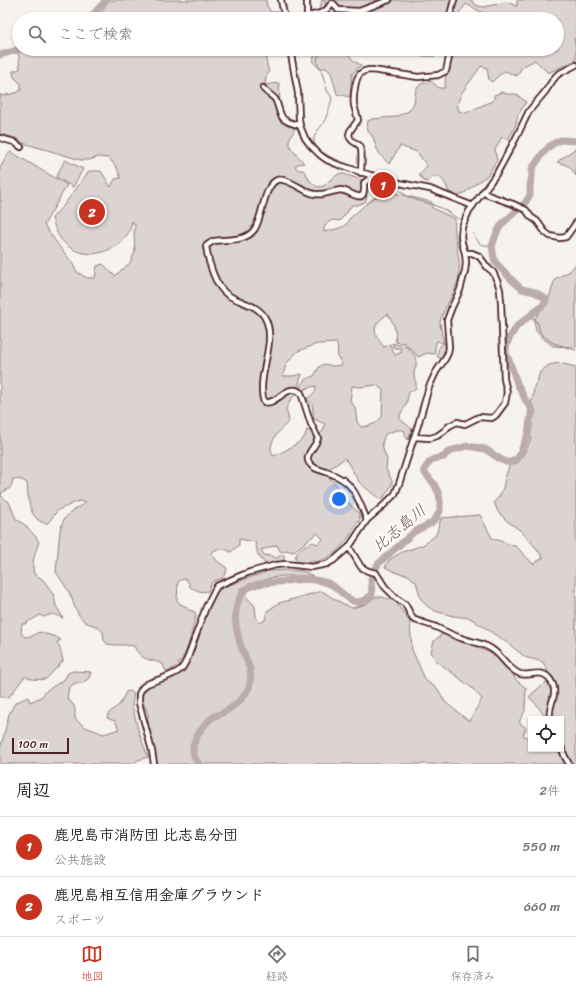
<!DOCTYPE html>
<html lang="ja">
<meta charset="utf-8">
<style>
:root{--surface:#fff;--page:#f6f6f6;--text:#202124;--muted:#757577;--line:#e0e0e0;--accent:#c8321e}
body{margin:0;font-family:Sriracha,"Klee One",sans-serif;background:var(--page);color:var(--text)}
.controls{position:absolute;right:12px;bottom:12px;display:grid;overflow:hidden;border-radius:0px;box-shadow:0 1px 3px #0004}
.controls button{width:36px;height:36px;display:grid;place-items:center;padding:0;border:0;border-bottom:1px solid var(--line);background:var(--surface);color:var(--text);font:20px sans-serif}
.scale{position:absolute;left:12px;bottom:10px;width:57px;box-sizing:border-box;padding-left:4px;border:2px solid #4a1f2b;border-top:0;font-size:11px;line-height:14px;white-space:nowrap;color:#4a1f2b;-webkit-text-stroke:3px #fdfcf7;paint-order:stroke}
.you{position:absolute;left:339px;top:499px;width:14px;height:14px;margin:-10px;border:3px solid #fff;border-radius:50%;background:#1a73e8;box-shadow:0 0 0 6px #1a73e833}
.badge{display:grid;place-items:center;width:26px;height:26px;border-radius:50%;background:var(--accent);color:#fff;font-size:13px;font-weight:700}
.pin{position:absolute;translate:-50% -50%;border:2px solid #fff;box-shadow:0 1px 4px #0006}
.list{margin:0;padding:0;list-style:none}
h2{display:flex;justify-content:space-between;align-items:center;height:52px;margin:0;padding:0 16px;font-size:17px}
h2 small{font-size:13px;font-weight:400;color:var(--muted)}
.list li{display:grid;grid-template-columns:26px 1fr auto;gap:12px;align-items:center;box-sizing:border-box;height:60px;padding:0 16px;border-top:1px solid var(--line)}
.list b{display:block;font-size:15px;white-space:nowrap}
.list p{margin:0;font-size:13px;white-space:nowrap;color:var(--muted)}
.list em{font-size:13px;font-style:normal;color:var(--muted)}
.icon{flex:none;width:22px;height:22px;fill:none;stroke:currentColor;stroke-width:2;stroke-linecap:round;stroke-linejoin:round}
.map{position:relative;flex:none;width:576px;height:764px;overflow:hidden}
.search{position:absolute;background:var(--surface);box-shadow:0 1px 3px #0004;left:12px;right:12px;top:12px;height:44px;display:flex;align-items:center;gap:10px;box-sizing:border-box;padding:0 14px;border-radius:22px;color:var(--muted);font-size:15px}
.sheet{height:172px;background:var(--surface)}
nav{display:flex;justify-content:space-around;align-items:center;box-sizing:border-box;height:56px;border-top:1px solid var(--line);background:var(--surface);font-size:11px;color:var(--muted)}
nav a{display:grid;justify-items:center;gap:2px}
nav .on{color:var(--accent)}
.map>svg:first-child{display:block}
</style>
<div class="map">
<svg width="576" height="764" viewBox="0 0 576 764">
<rect width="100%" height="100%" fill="#f6f3ef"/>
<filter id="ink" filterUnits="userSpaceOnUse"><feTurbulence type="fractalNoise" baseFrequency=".025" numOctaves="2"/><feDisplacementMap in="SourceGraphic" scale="8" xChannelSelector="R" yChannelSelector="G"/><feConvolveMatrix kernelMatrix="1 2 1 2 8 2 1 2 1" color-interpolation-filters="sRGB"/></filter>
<g filter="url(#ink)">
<path fill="#dcd4d2" stroke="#937a7e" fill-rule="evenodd" d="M107,0H266L267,6L271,12H278L279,19H95L103,10Z
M322,0H472V2L478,6L484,7L506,2L517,6V0H576V38L574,39L576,49V60L548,73L535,60L522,67L517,76L505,71L497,77L492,82L489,80L487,68L481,66L461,94L457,105L459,111L466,113L494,100V95L502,92L507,94H516L526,102L518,115L515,127L508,140L502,137L495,150L497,160L488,175L477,183L466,192L458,196L449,192L445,183L440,177H432L428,182L424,181L419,175L427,166L417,152L400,146L389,164L381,156L377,149L373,137L368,131L367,127L368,121L372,119L395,117L409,111L414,103L416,89L421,84L431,81L439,88H445C445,78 447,54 457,49H557V19H486L483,13L466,4C458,15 456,17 443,19H325C321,13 319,7 322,0Z
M23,49H282V50L268,53L266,60L269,72L266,77L265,85L279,83L280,103L278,114L280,121L283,123L292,124C298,133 289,134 289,142C289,148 300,158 304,163L298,164L295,166L298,170H303L306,173L309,180L317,187L324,186L329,181L340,173L369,182L365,184L367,197L365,202L357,205H352L340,221C332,218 323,223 324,232L340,228L346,225L349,219L366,204L374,198L384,194L393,193L399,194L432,202V208L455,219C453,238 461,256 459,275C458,285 450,299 446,307C444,312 441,316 440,322C440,328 443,337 444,343L446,346L442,356L439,358L437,356C438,350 439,345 444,343L437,341L436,343L434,354L427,353L418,357L414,352L403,342L401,343L396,342C395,338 396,335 395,331C395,325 391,320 388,314C371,325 372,332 384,347L390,344L392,350L395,355L402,352L400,348H394L392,343C396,344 399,345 402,345C409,347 416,355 416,362C417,367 414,370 414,374C414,382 418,381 415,390L409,392L406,405L400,415V419L412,429L408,440L405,435V431L402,430H397L385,434L382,443L384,452L387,459L386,469L392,481V485L382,500L373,494L359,482L345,458L328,470L326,475L334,482L352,507L359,513L360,520C356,524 353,530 350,535C336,556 323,564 298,562L295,558C298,548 304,546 313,542L317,544L323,539L317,533L293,552L286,550L283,552L280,551L277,545L261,550L264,555L271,556L276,558H278L280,555H284V559L281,562L265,564L258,555L255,542L239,539V545L231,552L225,549H217L211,553L218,562L227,568L226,573L222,578L212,582L208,591C201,593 196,590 190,587L188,581L185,579L180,580L178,583L177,600L180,604L185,606L189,610L195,612L196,616C190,636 188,664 166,672L163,664C148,658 142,662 134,646C125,644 116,646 107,644L104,640L103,632L98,627L85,622L79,615L75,608L72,599L68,590L56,572L60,530L64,519L71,512L86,502L79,501L58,510L47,524C44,523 41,522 38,520C28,511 28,496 27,483L22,480L13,479C11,488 11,489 2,492L1,496L9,502L16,519L25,525L36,537L39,542C35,555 31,560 34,574L41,578L45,582L54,596L56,606L63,618L53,614L43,617L40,615C35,619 30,620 25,624H22L21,633L25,637L32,636L39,632L56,637L61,640L57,642L60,648L63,661L46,679C38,680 32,680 25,676L9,697H0V201H2L0,199V168L8,154L11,152L67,185L44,225L59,246L71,261L77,272L87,278H95L97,266L103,264L115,276L130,263L135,252L134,235L135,225L132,221C131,226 130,231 127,235C123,241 116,246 110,249C93,258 72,254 60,238C56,232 54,225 52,218L64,205L89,171H101L111,187L115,179L121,178L117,168L109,158L98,157L90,160H81L23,143L16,138L0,134V94L1,96L16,93L21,90V84L14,77L13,71L20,69L19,57L17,51ZM337,343L338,357L342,365L333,366L324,364L319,367L314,376L306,379L301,384L298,395L307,388L316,386L315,392L307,399L312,404L314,419L325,424L323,431L320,434L307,430C306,432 306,434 305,436C302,442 280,454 273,456C273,454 271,451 271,449C271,438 282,428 289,421L286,409L291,399L295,395L302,374L293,376H283L286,364L298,351L317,344ZM376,385L383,390L382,417L376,423L367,426L361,427L357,422L355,407L350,402L352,386L360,387Z
M321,49H353L348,54L354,61L361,65L352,74L350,97L337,94L331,73L326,68H319L312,61L316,53Z
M417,49H440L436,56H418Z
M576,148V176C571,166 567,165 557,162Z
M65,160L83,169L73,187L56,177Z
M576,264V347L553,346L541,337L536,331L534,320L549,298L555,279L570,271Z
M559,363L576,367V764H155L148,731V714L142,700V695L146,688L168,674L181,673L186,667L208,604L214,594L224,587L268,571L288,570L303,571L313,576H283L270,578L239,589L255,606L256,617L260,623L265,620L267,611L279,603L322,591L336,600L352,608L366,604L375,597H382L395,601L410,622L412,650L426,681L438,689L445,702L460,714L469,721L482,699L473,689L458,677L436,661L431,652L434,641L447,630L479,648L499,657L512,671L515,679L526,688L525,711L519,722L526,728L523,735L531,740V749H561V719H547L536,704L529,697L534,692L548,681V672L543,662L525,657L509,644L470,618L453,616L435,611L427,606L421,599L416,582L408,575L397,573L385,567L389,560L402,552L423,545L436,535L441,518L480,515L492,538L517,547L533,564L543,558L537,549L521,531L507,521L498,512L494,502C503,494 502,490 505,479C507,471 510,464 512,457L522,458L531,439L528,414L533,396L534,386L537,382L540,372L549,365Z
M73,671L91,672L89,678L83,683H75L69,687L67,699C76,705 75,708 75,719L85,727L104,734L119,729L115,721L107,718L108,714L120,704L126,692L129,691L134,694L132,705L139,733L148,757L138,760L132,764H0V747L1,746L9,714L15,703L28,697L30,702L41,697L47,690L64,680L68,673Z"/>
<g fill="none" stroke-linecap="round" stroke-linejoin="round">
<path stroke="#8e7378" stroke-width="1" d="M324,0L327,6
M327,13L329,19
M325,49L318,56L317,62L322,73L327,90L332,98C330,107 327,117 322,125C321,127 319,128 318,130C316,133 313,138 314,141C316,154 343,162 353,166
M372,172L396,179
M401,191C409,201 424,201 436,206C444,209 451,214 458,219
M473,233C481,246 477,244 492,246
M529,317L534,318L538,324L540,332L542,335L553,343L576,350"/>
<path stroke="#bbabac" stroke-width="7" d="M89,19L106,0
M0,55L20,49
M199,764C196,760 193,755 193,750C192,740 205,723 213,717C217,715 222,713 226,711C235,706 245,697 249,687C254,673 247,661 242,649C237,635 233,619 237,605C244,582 258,584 278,582C295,580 316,576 332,585C346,595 355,612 372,594L371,579L378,564L414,532L431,523L436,518L440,511V501L439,494L434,484L425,473L424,470L429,463L434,459L444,457L447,453L453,450L467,446L485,449L500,459L506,462H513L517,460L528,434L530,420L533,411L525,399L517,383L509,360L506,354V348L509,339L517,326L542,306L545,303L546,299L535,292L522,289L513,281L495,262L494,258L492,246L497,232L502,224L525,203L530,195V185L532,176V169L543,153L551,145L560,140L576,141"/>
<g stroke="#4a1f2b" stroke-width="8">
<path id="minor" d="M281,0L285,19
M307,16C313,15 324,13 327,9C329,7 330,5 332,3L334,4L338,10L359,11L389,0
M306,19L307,16V0
M449,19L454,0
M290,49L298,93L299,119L300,126L305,138L310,145L320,155L327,160L339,165L389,181L430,189L473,206
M263,88C266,93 272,95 275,99C279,105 279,117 285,120C289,123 296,124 300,126
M0,138L14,142L21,147
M361,173C361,166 363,151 360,146C355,141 351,143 349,135L350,131L358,120C357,115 355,110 354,105C353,99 355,78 360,74C363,70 368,70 372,70L418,77L438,75L446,71L450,53L448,49
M483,192L488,195L513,204L526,210L531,217L537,221L545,232L550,236L560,238L566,237L576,223
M414,437L430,438L437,436L444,431L449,426L457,422L465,424L479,417L492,418L496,415L505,403L507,392L504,379L501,302L500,290L498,283L493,272L488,268L479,256L472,253H465
M367,520C360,504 355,485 338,477C331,473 322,471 315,468C298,458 316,448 318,438L311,424L301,393C288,381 277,406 264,402C262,397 262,392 262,387C262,366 275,340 266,320C259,304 242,304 228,295C215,287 208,261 206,246C209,244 211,242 214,241C227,239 245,242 254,230C263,218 263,186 277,180C286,177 302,190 311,193C321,197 331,191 341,190C353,192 366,207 364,183L373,176
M349,547L361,567L368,571L376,573L385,587L396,598L405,604L413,619C420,622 428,624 436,627C444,631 452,635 461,638C471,642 484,643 493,650C502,656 509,670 520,674C530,677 543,667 551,681C560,695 547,704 550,719
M561,747L565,757L569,764
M154,764L152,751L139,703V694L141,690L143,687L147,684C158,679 172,677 181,669C184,666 186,661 188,657L206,607L214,591L217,586L235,578L250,572L276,565L286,564L312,567L327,564L334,560L349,547L367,520L384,505L395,494L399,484L418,425L429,387L436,372L445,359L448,353L449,347L447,320L452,307L460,290L465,271L466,263L465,253L462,243L461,236L462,227L464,222L469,211L497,173L503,162L516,138L529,111L545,92L553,80L557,75L562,72L576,65"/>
</g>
<use href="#minor" stroke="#fdfcf7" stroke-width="4.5"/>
</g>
</g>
<g text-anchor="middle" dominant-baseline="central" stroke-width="4" stroke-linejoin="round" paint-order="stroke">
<g font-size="16" font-style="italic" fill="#725058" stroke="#fdfcf7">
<text transform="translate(399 528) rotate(-40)">比志島川</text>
</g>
</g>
</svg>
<div class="controls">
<button><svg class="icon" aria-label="locate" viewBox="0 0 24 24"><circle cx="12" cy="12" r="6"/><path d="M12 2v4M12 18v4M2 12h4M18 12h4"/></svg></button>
</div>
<div class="scale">100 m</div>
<div class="you"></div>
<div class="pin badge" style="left:383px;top:185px">1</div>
<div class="pin badge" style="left:92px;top:212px">2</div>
<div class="search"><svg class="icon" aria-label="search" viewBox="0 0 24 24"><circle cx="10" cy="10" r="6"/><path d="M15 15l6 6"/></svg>ここで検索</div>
</div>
<section class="sheet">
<h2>周辺<small>2件</small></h2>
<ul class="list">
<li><span class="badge">1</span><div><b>鹿児島市消防団 比志島分団</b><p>公共施設</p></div><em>550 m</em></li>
<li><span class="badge">2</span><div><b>鹿児島相互信用金庫グラウンド</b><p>スポーツ</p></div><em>660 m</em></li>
</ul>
</section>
<nav>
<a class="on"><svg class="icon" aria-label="map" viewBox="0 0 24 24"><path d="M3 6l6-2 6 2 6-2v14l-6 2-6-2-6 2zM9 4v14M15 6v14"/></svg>地図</a>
<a><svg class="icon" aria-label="directions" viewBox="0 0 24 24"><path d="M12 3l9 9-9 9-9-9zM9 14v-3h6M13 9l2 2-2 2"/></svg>経路</a>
<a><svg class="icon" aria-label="saved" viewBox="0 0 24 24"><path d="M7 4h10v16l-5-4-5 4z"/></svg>保存済み</a>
</nav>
